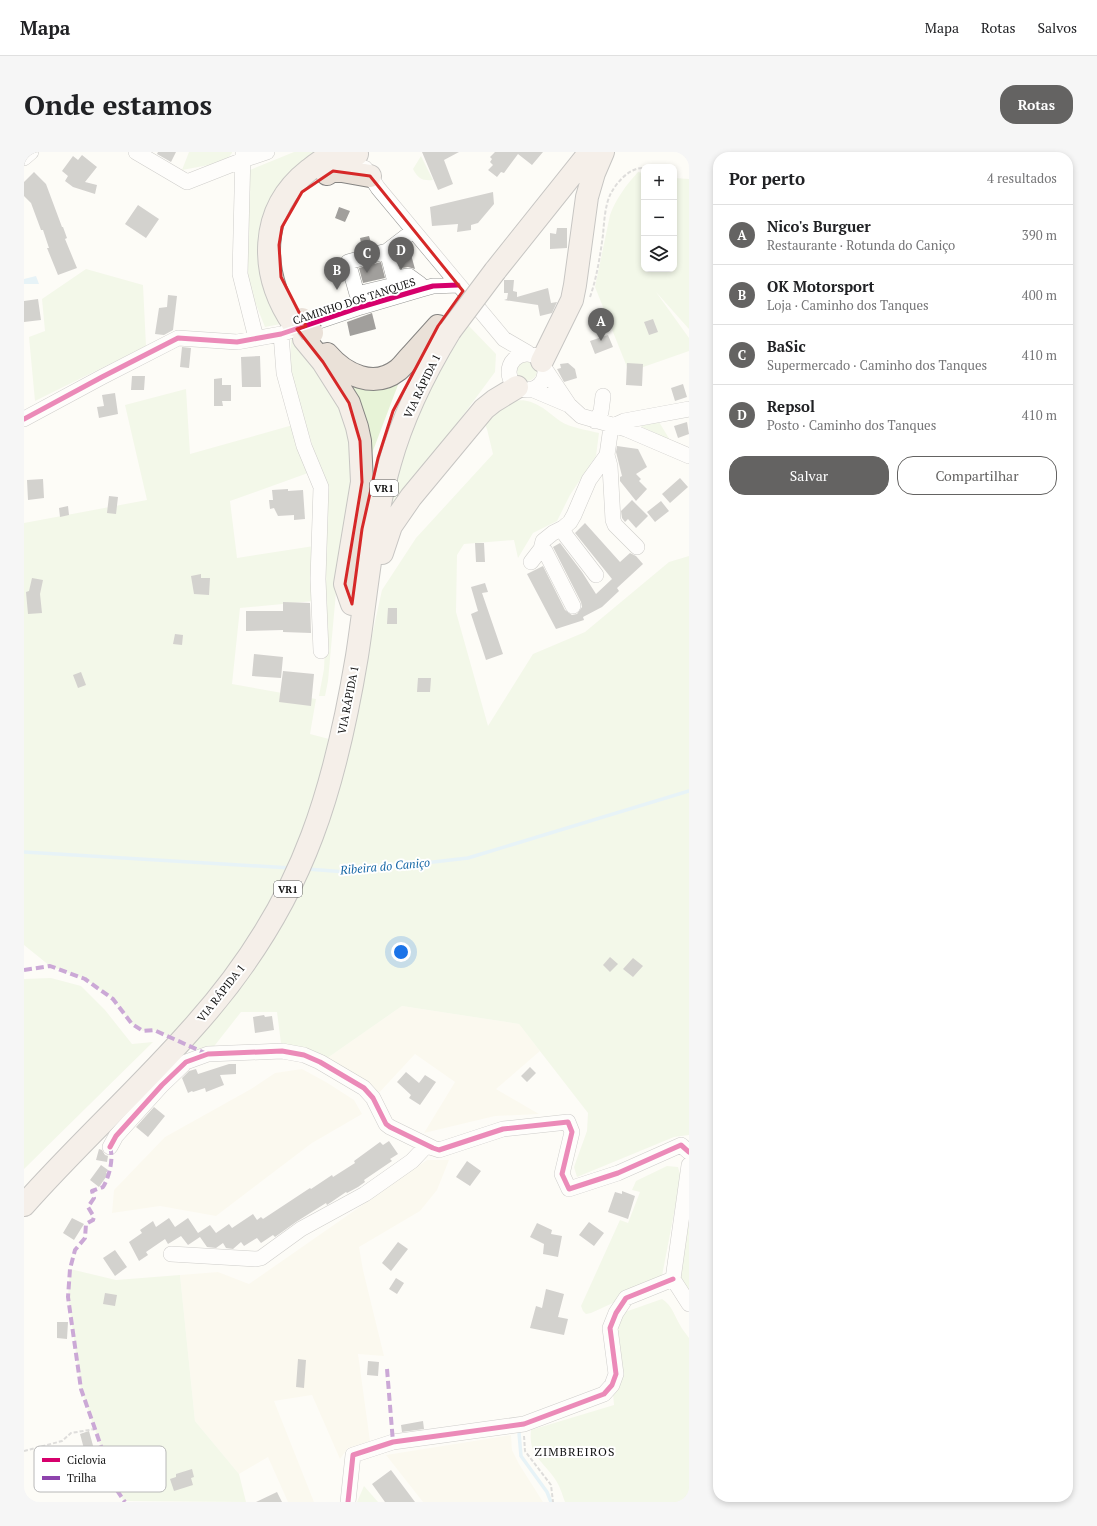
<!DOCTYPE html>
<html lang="pt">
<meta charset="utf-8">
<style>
:root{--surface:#fff;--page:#f6f6f6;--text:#202124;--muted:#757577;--line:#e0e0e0;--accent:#646362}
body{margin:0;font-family:"PT Serif",serif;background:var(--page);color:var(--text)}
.controls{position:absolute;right:12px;top:12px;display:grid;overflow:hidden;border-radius:8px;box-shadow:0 2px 6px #0003}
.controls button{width:36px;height:36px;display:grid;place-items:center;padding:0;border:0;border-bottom:1px solid var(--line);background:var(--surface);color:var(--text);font:20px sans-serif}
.you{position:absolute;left:377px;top:800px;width:14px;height:14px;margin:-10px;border:3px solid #fff;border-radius:50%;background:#1a73e8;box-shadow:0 0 0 6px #1a73e833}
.badge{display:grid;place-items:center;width:26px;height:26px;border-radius:50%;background:var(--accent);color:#fff;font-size:13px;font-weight:700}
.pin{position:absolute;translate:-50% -33px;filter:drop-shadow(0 1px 2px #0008)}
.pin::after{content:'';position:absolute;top:21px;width:14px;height:12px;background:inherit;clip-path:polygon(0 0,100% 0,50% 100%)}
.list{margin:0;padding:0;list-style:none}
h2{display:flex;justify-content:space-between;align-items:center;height:52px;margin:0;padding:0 16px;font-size:17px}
h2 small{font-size:13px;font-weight:400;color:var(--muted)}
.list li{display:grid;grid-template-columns:26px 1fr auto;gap:12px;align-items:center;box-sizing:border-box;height:60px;padding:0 16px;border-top:1px solid var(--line)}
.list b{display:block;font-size:15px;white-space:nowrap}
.list p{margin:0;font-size:13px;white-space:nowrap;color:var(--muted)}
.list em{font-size:13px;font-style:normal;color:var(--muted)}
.actions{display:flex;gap:8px;padding:12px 16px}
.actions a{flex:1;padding:9px 0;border:1px solid var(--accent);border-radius:16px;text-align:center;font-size:14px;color:var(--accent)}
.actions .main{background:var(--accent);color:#fff}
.icon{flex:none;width:22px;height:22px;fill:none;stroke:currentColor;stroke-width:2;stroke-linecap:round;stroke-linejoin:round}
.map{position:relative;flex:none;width:665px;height:1350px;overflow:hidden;border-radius:16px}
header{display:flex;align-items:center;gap:24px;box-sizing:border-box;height:56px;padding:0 20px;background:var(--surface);border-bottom:1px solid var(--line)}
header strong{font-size:19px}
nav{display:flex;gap:22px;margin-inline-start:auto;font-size:14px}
.intro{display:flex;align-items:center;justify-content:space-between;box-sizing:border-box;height:96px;padding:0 24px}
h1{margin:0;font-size:28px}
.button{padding:10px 18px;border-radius:16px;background:var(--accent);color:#fff;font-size:14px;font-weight:700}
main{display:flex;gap:24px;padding:0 24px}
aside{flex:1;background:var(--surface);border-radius:16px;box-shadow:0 2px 6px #0003}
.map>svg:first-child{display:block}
</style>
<header>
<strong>Mapa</strong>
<nav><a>Mapa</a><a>Rotas</a><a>Salvos</a></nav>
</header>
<div class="intro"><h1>Onde estamos</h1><a class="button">Rotas</a></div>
<main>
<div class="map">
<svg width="665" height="1350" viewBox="0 0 665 1350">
<rect width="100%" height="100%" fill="#fdfcf7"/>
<path fill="#f9f7e4" d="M378,854L495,872L516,899L472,937L515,962L471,964L400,981L431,930L391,902L353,943L302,907Z
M278,917L302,930L330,948L338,962L288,991L192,1064L136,1054L88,1061L90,1038L141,985L227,937L251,921Z
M403,1008H425L413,1038L396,1059L335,1095L339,1118L360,1204L334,1202L346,1289L324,1296L316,1307L288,1243L250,1249L290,1350H264L244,1305L215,1322L171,1269L156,1123L194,1120L225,1132Z
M487,1283L488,1298L495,1312L519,1350H399L362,1303Z"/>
<path fill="#e7f3d7" d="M165,0H208V1L201,10L158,18Z
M270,0H295L244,72L262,171L241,175L219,120L226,18Z
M397,4L409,28C399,29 394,27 389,17Z
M614,20L620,21V117H650V26L665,27V177L632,140L665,186V199L605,220L571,135L586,63C592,47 602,33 614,20Z
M62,117L119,133L122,194L11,249L5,185L21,179L18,147Z
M444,173L472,202L471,220L358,373L395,252Z
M267,187L289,213L316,258L323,275L329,314L313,429L304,529L301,544H295L300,517L301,496L300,330L266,223Z
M493 219a10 10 0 1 1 20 0a10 10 0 1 1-20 0Z
M377,225L342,317L316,228L334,236H357Z
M162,237L166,302L269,273L284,321L206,349L213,406L290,394V449L216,456L208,532L292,547L286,582L324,592L358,438L392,386L469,302L463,277L461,273C479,254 491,238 519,256C525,260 530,265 536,269C547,276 563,278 575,281L572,304L546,343L533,369L509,381L494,406L490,388L440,392L433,403L432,460L464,574L509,502L561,480L645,410L665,404V983L650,985L553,1025L550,1015L563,979L564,961L495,872L378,854L302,907L258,899L253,860H217L184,902L130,878L119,879L108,872L89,847L61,827L26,814L0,793V371L123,348L101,253Z
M635,270L646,288L616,274Z
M27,826L57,834L81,858L108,892L129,890L0,1017V827Z
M643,1014L654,1015L657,1025L637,1129L567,1161L562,1162L559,1159L557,1154L596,1068L604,1071L616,1040L608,1038L612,1029Z
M665,1071V1139L655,1124Z
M46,1117L92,1128L156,1123L171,1269L215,1322L222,1350L100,1349L92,1337L83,1313L57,1237L44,1145Z
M638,1147C648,1153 650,1163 656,1173C658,1177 662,1182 665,1186V1350H541C538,1342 536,1334 531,1327C519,1309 504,1303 507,1278L590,1253L584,1187L601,1160Z
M340,1334L354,1350H333Z"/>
<path fill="#cde8f7" d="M12,124L15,132H0V127Z"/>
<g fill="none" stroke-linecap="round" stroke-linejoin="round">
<path stroke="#cde8f7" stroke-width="3.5" d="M0,700L267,716
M283,717L322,720L444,706L665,639
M495,1281L497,1304L523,1340L527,1350"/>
</g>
<path fill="#a19f9c" d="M134,0H152L147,10L133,2Z
M398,0H435L420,8L429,32L414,38Z
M471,0H519L508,13L494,2L480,21L477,20L473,25L464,18L469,13L466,10L468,7L466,5Z
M58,3L73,15L61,30L73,33L71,42L49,35L41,29L44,24L38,19L49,4L54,8Z
M10,20L22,32L38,75H39L43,86L41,87L53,116L34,123L23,96H25L19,78H17L7,51L0,44V30Z
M469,40L470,52L454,71L447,73V78L433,80L434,72L408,74L406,55Z
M114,53L135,67L122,86L101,72Z
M315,55L326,59L321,70L311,66Z
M533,76H543V96L526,97V81L532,82Z
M345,84L348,94L338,97L336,86Z
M386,99L391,117L384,115L377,116L373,102Z
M357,110L361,126L339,131L335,116Z
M480,128H490L489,139L493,140V145L524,136L527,151L533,150L528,161L516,164L514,153L480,148L483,147L484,141H480Z
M144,143L153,144L149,178L140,183L131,182L135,156L143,155Z
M14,147L17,168L0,170V149Z
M348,161L352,177L326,184L323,170Z
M629,167L634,180L625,183L620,170Z
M584,183L589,195L571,202L566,189Z
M158,195L167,196L165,216L156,215Z
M236,204L237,235H218L217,205Z
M544,211L551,217L553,226L540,230L533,217L537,216L536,212Z
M603,211L619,212L618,234L602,233Z
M108,224H121L120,238H107Z
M198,226V233H207V249H198L199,254H190V227Z
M659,232L663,245L651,249L647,236Z
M91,241L94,262L75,266L73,255L80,254L78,243Z
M663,270L665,282L654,286L650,274Z
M593,294L614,297L623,315L612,322L617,327L615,329L623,337L612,349L596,329V325L598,324L592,300Z
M656,326L664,335L646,351L638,342Z
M19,327L20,346L4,348L3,328Z
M264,337V339L279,338L281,367L270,368V363L254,364L250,356L246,357L245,348H249L248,338Z
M85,344L94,345L92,362L83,361Z
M608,348L624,364L612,376L604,367L601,370L598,366L597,359Z
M637,349L645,359L631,370L623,360Z
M44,354L45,363L36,365L35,356Z
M561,371L596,410L606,401L612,404L619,412L593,436L595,439L578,455L559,465L560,468L532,477L503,422L519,414L541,458L548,463L553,462L558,455L557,450L529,395L536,391L558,420L572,442L588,427L551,381Z
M451,391H460L461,410H452Z
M177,422V426H186L185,443L170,442L167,424Z
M8,426L19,428L16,442L18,461L4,462L2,440L5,439Z
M461,431L464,440L458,441L479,502L462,508L447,462L454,459L447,435Z
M259,450L286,451L287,481L259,480V478L222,479V459H259Z
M364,456H373V472H363Z
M151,482L159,483L158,493L149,492Z
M230,502L259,505L257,526L228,524Z
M259,519L290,522L287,554L255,550Z
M57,520L62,533L54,536L49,523Z
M394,526H407L406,540H393Z
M586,805L594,812L586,820L579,813Z
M609,806L619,814L609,825L599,817Z
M240,863L241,865L248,864L250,878L231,881L229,865Z
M205,912H212V922L196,923L200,933L182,940L181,936L169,940L168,939L164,941L158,926L165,919L172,917L174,922Z
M506,915L512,921L503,930L497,924Z
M382,920L395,931L401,923L412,930L396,953L385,946L387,943L373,930Z
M130,955L141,964L124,985L112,975Z
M365,989L374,1002L366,1007L368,1009L340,1028L341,1030L334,1035L323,1041L322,1040L303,1053L302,1051L272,1070L251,1085L249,1083L237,1091L233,1086L220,1094L217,1090L209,1097L202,1096L199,1091L192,1096L183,1095L176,1085L164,1093L157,1084L144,1092L141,1087L122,1100L124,1103L115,1109L105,1090L118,1081L116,1078L129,1069L132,1075L145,1066L151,1075L164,1066L174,1081L186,1073L192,1081L205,1072L208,1076L229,1062L233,1068L237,1065L239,1067L286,1036L287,1037L308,1023L309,1025L331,1011L330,1009L356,990L359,993Z
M75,997L78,998L81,1003L84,1004L83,1010L72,1008Z
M443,1009L457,1019L446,1034L432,1025Z
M77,1013L84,1018L82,1021L84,1022L75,1035L66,1028Z
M598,1039L611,1044L604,1067L584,1060L591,1040L598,1042Z
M48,1066L60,1072L50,1088L39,1081Z
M565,1070L580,1081L570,1094L555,1083Z
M513,1071L528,1078L527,1082L538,1084L534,1105L519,1102L520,1092L506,1085Z
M374,1090L384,1097L367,1119L358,1111Z
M91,1098L103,1115L91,1124L79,1106Z
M372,1126L380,1131L373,1142L365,1137Z
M522,1137L540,1142L534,1165L544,1167L540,1183L506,1176L512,1154L518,1156Z
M81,1141L93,1143L91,1154L79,1152Z
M33,1170H44L43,1187L33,1186Z
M274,1207L282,1208L280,1236L272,1235Z
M344,1209L355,1210L354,1224L343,1223Z
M399,1269L400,1277L378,1280L377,1273Z
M65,1279L71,1301L76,1299L83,1316L73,1321L67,1303L62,1304L56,1282Z
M168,1317L170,1325L167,1326L169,1333L150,1339L146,1327L152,1325V1322Z
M367,1318L391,1350H361L348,1332Z
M253,1340L258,1350H232Z"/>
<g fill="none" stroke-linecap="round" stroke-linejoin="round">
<g stroke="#979795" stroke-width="16">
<path id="minor" d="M112,0L163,30L219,8L243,0
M219,0L216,122L232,186
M0,6L7,0
M341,16L354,36L480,187L504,201
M389,79L363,99L370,126L385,124L396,132L398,137
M362,135L333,142L324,110L363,99
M257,182L260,221L280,294L297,335L294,427L297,499
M485 220a18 18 0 1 1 36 0a18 18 0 1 1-36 0Z
M521,217L545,253L557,264L602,277L665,304
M507,237L545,253
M0,267L78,225L154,186L213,190L257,182L337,155L398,137L409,134L434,133
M571,269L577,260L579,244
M589,274L586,282L583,303L586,314L589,368L591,373L613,395
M589,274L600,269L665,257
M539,376L542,384L572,423
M517,397L521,399L549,454
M507,410L517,397L519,389L529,381L539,376L546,370L550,363L565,328L583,303
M86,995L92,984L138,933L162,910L184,902L258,899L280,903L296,910L340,936L349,946L362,972L366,975L409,996L415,998L479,977L544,970L548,980L538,1022L545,1037L594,1021L657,993L665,1000
M665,1013L649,1127L665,1152
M147,1102L232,1107L237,1106L277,1077L341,1042L388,1009L403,993
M324,1350L329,1303L369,1290L500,1272L580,1242L588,1233L592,1222L586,1176L592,1161L602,1146L649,1127"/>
</g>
<g stroke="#858482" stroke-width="24">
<path id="highway" d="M309,19H318L346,24
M303,22L333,2
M471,119L566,0
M270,173C235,122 234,58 285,18C294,11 304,3 314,0
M280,187L299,210L325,251L333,275L336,289L338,330L321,432L328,452
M303,202C321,223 350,237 374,218C379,214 383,208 387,204C396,194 405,184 414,174
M518,209L548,148L551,133L563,45L570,21L579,0
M358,401L367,374L387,345L460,257L470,249L493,235
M0,1053C53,993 113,939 166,879C218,822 261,756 288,684C310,626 323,564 333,504C343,439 348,373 366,311C379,264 401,220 426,179"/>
</g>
<path stroke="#b9b9b8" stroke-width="2" stroke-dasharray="4 2" stroke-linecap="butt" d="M566,145C573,125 576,104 579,83C580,71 581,52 587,41C593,30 606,15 620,16
M500,1284L501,1299L527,1333L529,1350
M0,1299L38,1289L47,1281L71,1277"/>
<use href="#minor" stroke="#fffffe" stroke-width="15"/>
<use href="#highway" stroke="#eae1d8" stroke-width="22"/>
<g stroke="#858482" stroke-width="24" stroke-linecap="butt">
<path id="highway-bridge" d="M278,167L288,181
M426,179L471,119"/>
</g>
<use href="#highway-bridge" stroke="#eae1d8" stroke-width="22"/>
<path stroke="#8e44ad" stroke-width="4" stroke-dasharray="8 4" stroke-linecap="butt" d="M0,818L26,814L61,827L89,847L108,872L119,879L130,878L183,902
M86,995C90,1006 85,1026 79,1035L68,1039L70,1046L64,1055L70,1065L69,1068L62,1072L61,1086L51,1098L46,1117L44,1145L57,1237L92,1337L101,1350
M363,1217L369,1290"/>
<g stroke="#fff" stroke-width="8">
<path id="cycleway" d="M0,267L78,225L154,186L213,190L257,182L337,155L398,137L409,134L434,133
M86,995L92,984L138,933L162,910L184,902L258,899L280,903L296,910L340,936L349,946L362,972L366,975L409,996L415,998L479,977L544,970L548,980L538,1022L545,1037L594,1021L657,993L665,1000
M324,1350L329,1303L369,1290L500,1272L580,1242L588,1233L592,1222L586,1176L592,1161L602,1146L649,1127"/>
</g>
<use href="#cycleway" stroke="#d6006c" stroke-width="5"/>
</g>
<path d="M0 0H665V1350H0ZM309,19L346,24L439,139L414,174L369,259L354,306L338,377L328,452L321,432L338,330L336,289L325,251L299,210L273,177L282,174L257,125L255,93L258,75L278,40Z" fill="#fdfcf7" fill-opacity=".55" fill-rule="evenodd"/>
<path fill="none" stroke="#d62828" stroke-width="3" stroke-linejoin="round" d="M309,19L346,24L439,139L414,174L369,259L354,306L338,377L328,452L321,432L338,330L336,289L325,251L299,210L273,177L282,174L257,125L255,93L258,75L278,40Z"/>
<g text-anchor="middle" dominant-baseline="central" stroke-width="4" stroke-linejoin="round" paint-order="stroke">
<g fill="#fff" stroke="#585858" stroke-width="1">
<rect x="346" y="328" width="28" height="16" rx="3"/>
<rect x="250" y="729" width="28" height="16" rx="3"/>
</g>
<g font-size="10" font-weight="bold" fill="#111">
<text x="360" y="336">VR1</text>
<text x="264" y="737">VR1</text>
</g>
<g font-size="11" fill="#111" stroke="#fff">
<text transform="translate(330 149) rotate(-18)">CAMINHO DOS TANQUES</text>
<text transform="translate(398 234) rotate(-64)">VIA RÁPIDA 1</text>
<text transform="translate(324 548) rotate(-79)">VIA RÁPIDA 1</text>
<text transform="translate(197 841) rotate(-52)">VIA RÁPIDA 1</text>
</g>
<g font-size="12" font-style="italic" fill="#1768a6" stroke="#fff">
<text transform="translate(361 714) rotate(-5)">Ribeira do Caniço</text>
</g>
<g font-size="12" letter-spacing="1" fill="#111" stroke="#fff">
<text x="551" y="1299">ZIMBREIROS</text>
</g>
</g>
<rect x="10" y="1294" width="132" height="46" rx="6" fill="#fff" stroke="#b8b8b8" stroke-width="1"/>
<rect x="18" y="1306" width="18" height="4" fill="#d6006c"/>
<rect x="18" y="1324" width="18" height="4" fill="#8e44ad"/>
<g font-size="11" fill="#111">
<text x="43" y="1312">Ciclovia</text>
<text x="43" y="1330">Trilha</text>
</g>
</svg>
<div class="controls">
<button>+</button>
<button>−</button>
<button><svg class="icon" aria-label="layers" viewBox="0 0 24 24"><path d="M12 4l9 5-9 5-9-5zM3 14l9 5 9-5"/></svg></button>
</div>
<div class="you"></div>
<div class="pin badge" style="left:577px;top:189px">A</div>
<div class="pin badge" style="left:313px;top:138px">B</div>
<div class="pin badge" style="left:343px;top:121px">C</div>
<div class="pin badge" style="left:377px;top:118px">D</div>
</div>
<aside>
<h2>Por perto<small>4 resultados</small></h2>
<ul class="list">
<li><span class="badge">A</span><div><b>Nico's Burguer</b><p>Restaurante · Rotunda do Caniço</p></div><em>390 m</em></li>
<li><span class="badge">B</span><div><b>OK Motorsport</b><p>Loja · Caminho dos Tanques</p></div><em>400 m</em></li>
<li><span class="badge">C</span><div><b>BaSic</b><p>Supermercado · Caminho dos Tanques</p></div><em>410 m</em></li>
<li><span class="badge">D</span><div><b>Repsol</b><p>Posto · Caminho dos Tanques</p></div><em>410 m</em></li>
</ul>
<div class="actions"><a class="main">Salvar</a><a>Compartilhar</a></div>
</aside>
</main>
